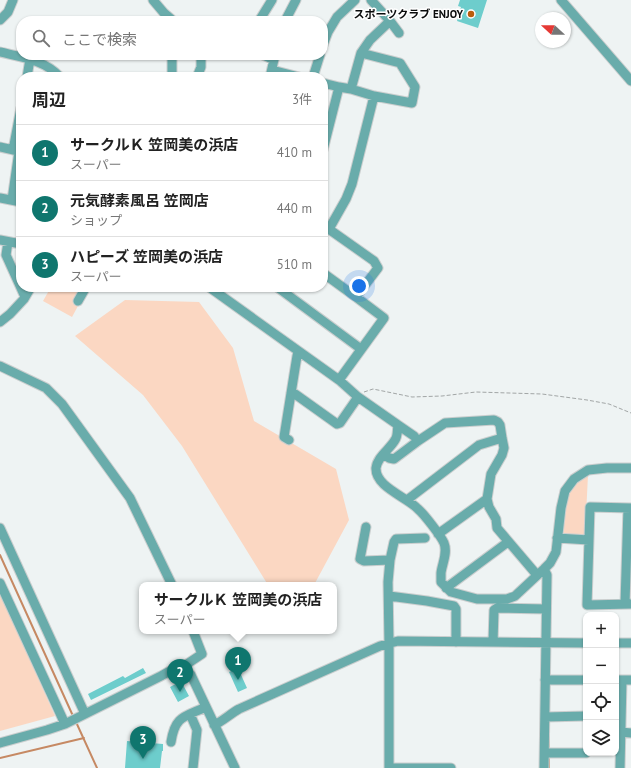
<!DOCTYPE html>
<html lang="ja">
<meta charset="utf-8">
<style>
:root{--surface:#fff;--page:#f6f6f6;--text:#222;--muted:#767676;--line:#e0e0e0;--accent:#0f766e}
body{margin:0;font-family:"PT Sans","Noto Sans JP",sans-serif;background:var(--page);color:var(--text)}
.controls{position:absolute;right:12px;bottom:12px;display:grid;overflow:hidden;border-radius:8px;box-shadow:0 1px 3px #0004}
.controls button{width:36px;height:36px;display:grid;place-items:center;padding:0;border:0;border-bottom:1px solid var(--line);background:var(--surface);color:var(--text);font:20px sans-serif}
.compass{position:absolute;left:535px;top:12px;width:36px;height:36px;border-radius:50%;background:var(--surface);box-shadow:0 1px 3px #0004;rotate:291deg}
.you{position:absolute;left:359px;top:286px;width:14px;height:14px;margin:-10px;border:3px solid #fff;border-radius:50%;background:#1a73e8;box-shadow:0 0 0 6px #1a73e833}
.badge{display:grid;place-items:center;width:26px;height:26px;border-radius:50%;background:var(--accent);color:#fff;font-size:13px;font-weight:700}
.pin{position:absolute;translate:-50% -33px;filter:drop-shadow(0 1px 2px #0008)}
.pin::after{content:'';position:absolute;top:21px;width:14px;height:12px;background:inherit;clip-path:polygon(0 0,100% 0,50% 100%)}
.popup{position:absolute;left:139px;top:582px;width:198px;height:52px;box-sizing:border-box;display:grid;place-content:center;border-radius:8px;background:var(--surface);filter:drop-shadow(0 1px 3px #0005);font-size:13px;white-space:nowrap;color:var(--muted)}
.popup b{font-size:15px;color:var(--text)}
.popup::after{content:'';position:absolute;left:50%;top:100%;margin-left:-8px;border:8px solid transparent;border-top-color:var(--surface)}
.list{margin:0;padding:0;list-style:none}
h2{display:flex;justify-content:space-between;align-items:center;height:52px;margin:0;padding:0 16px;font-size:17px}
h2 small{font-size:13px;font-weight:400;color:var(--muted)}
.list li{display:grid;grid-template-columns:26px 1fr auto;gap:12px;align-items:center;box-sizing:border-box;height:56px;padding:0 16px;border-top:1px solid var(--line)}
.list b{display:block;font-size:15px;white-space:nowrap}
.list p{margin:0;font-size:13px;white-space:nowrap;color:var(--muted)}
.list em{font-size:13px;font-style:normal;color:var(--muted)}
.icon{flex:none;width:22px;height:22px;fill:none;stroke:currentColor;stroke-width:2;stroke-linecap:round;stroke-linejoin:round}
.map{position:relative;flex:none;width:631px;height:768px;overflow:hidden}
.search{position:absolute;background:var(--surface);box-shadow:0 1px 3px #0004;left:16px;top:16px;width:312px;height:44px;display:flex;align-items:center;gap:10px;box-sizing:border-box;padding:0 14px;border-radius:16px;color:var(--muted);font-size:15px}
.panel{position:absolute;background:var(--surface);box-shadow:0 1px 3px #0004;left:16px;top:72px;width:312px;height:220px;border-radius:16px}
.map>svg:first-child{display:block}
</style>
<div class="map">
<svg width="631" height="768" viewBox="0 0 631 768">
<rect width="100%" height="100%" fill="#eef3f3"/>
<path fill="#fbd7c2" d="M51,287H83L74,304L78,306L72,317L43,301Z
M125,300L199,302L233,348L254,421L336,469L349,520L314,585H268L182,446L143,395L75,336Z
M588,475L585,536L563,535C564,508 560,490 588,475Z
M0,593L55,716L0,731Z"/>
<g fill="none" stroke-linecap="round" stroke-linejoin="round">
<path stroke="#c68963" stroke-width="2" d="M0,555L73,716
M76,722L97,768
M549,750V720
M0,758L84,738
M549,768V756"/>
</g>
<path fill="#6dcdcc" d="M460,0H487L478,28L457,21L461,7L458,6Z
M143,668L146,673L91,700L88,694L123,676L125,678Z
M238,668L247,688L238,692L229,672Z
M181,681L189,696L178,702L170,687Z
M127,741L163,744V751H162L160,768H125Z"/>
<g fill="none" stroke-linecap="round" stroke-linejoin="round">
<g stroke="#cacece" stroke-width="11">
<path id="minor" d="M153,0L164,13L171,19V21
M371,0L390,21L399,33
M561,0L631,81
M0,20L8,12L13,0
M259,21L272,0
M285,21L296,0
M323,45L328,32L337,17L355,0
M0,52C21,57 45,60 60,77
M172,55V72
M263,55L274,60
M272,70L299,77
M27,77L30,59
M197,77L201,67V55
M270,77L275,55
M313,77L320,55
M323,83L339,87L351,89L374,96L412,103L415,87L400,63L361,53
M351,89L361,53L370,40L390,21
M0,147L18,151
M13,150L21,108
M323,150L339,87
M0,198L21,202
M12,200L19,151
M323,225L374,261L378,268L356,297
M329,229L346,199L352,184L374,96
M0,240L21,244
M8,242L6,255L25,297
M323,273L356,297L384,318L339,380
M209,287L339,380L358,397L398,425C397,430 398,436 395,440C390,449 377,457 376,468C375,487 407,497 418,509C424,514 441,536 444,543C448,553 442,564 441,573C441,576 441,579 441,582L451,592L477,599H507L515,596L544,569L550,563L556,552L561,508L565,491L574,479L588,470L607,468H631
M277,287L361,349
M78,301L86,287
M0,322L10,314L24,299L31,287
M0,366L46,388L62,404L130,498L172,585
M291,393L295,394L337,424L340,423L358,397
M398,425L414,436L418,441L445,423L494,420L498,422L500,425L502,438L504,448L502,455L491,474L487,499L489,507L496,519L497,528L537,575
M289,440L284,437L297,356L298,352
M384,454L389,458L394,459L418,441
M407,500L479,445L502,438
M631,508L590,507L587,605L631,604
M366,527L360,559L364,561L390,560
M0,528L85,714
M438,534L487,499
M557,538L589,540
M0,583L65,724
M446,588L508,542
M389,596L427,601L454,606L456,609V642
M625,604L628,508
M493,642L494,610L497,608L546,609
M616,643H631
M181,668L202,654L193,631
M545,680H586
M616,680H631
M190,714L197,730L193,768
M545,717L586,716
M214,725C223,721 230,714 239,709L380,646L398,641L586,643
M621,732L631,733
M171,742C175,716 184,717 206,707
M0,743L47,730L65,724L161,676C168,672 179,665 186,670C188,671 189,673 191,675L235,768
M545,753H586
M389,768V643L388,582L390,560L394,542L396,539L425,538
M391,768H451
M544,768L547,575L544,569
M620,768L622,680"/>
</g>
<path stroke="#a2a6a6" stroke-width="1" stroke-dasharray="4 2" stroke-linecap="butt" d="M364,392L373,389L412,397L442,396L476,392L542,394L587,400L609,404L631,413"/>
<use href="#minor" stroke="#69acab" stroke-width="9"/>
</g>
<circle fill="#ba5d0c" stroke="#fff" stroke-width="1.5" cx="471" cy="14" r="4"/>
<g text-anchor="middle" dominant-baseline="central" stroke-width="3" stroke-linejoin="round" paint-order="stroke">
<g font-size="11" font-weight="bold" fill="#0a0c0c" stroke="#fff" text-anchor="end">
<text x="463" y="14">スポーツクラブ ENJOY</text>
</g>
</g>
</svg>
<div class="controls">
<button>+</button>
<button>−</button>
<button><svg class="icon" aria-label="locate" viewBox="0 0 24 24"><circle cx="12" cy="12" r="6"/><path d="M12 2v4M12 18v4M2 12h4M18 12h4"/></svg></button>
<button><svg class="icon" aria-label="layers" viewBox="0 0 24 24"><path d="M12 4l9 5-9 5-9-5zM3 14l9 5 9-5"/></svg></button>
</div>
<svg class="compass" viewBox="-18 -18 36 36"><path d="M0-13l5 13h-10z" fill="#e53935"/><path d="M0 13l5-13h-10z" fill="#767676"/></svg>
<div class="you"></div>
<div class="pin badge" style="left:238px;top:680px">1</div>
<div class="popup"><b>サークルＫ 笠岡美の浜店</b>スーパー</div>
<div class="pin badge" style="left:180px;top:692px">2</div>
<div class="pin badge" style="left:143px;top:759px">3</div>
<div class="search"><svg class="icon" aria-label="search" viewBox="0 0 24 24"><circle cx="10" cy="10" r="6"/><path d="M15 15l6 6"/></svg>ここで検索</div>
<section class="panel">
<h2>周辺<small>3件</small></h2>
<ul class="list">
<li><span class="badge">1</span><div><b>サークルＫ 笠岡美の浜店</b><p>スーパー</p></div><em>410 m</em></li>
<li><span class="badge">2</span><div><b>元気酵素風呂 笠岡店</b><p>ショップ</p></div><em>440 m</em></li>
<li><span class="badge">3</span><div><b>ハピーズ 笠岡美の浜店</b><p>スーパー</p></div><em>510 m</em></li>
</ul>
</section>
</div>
